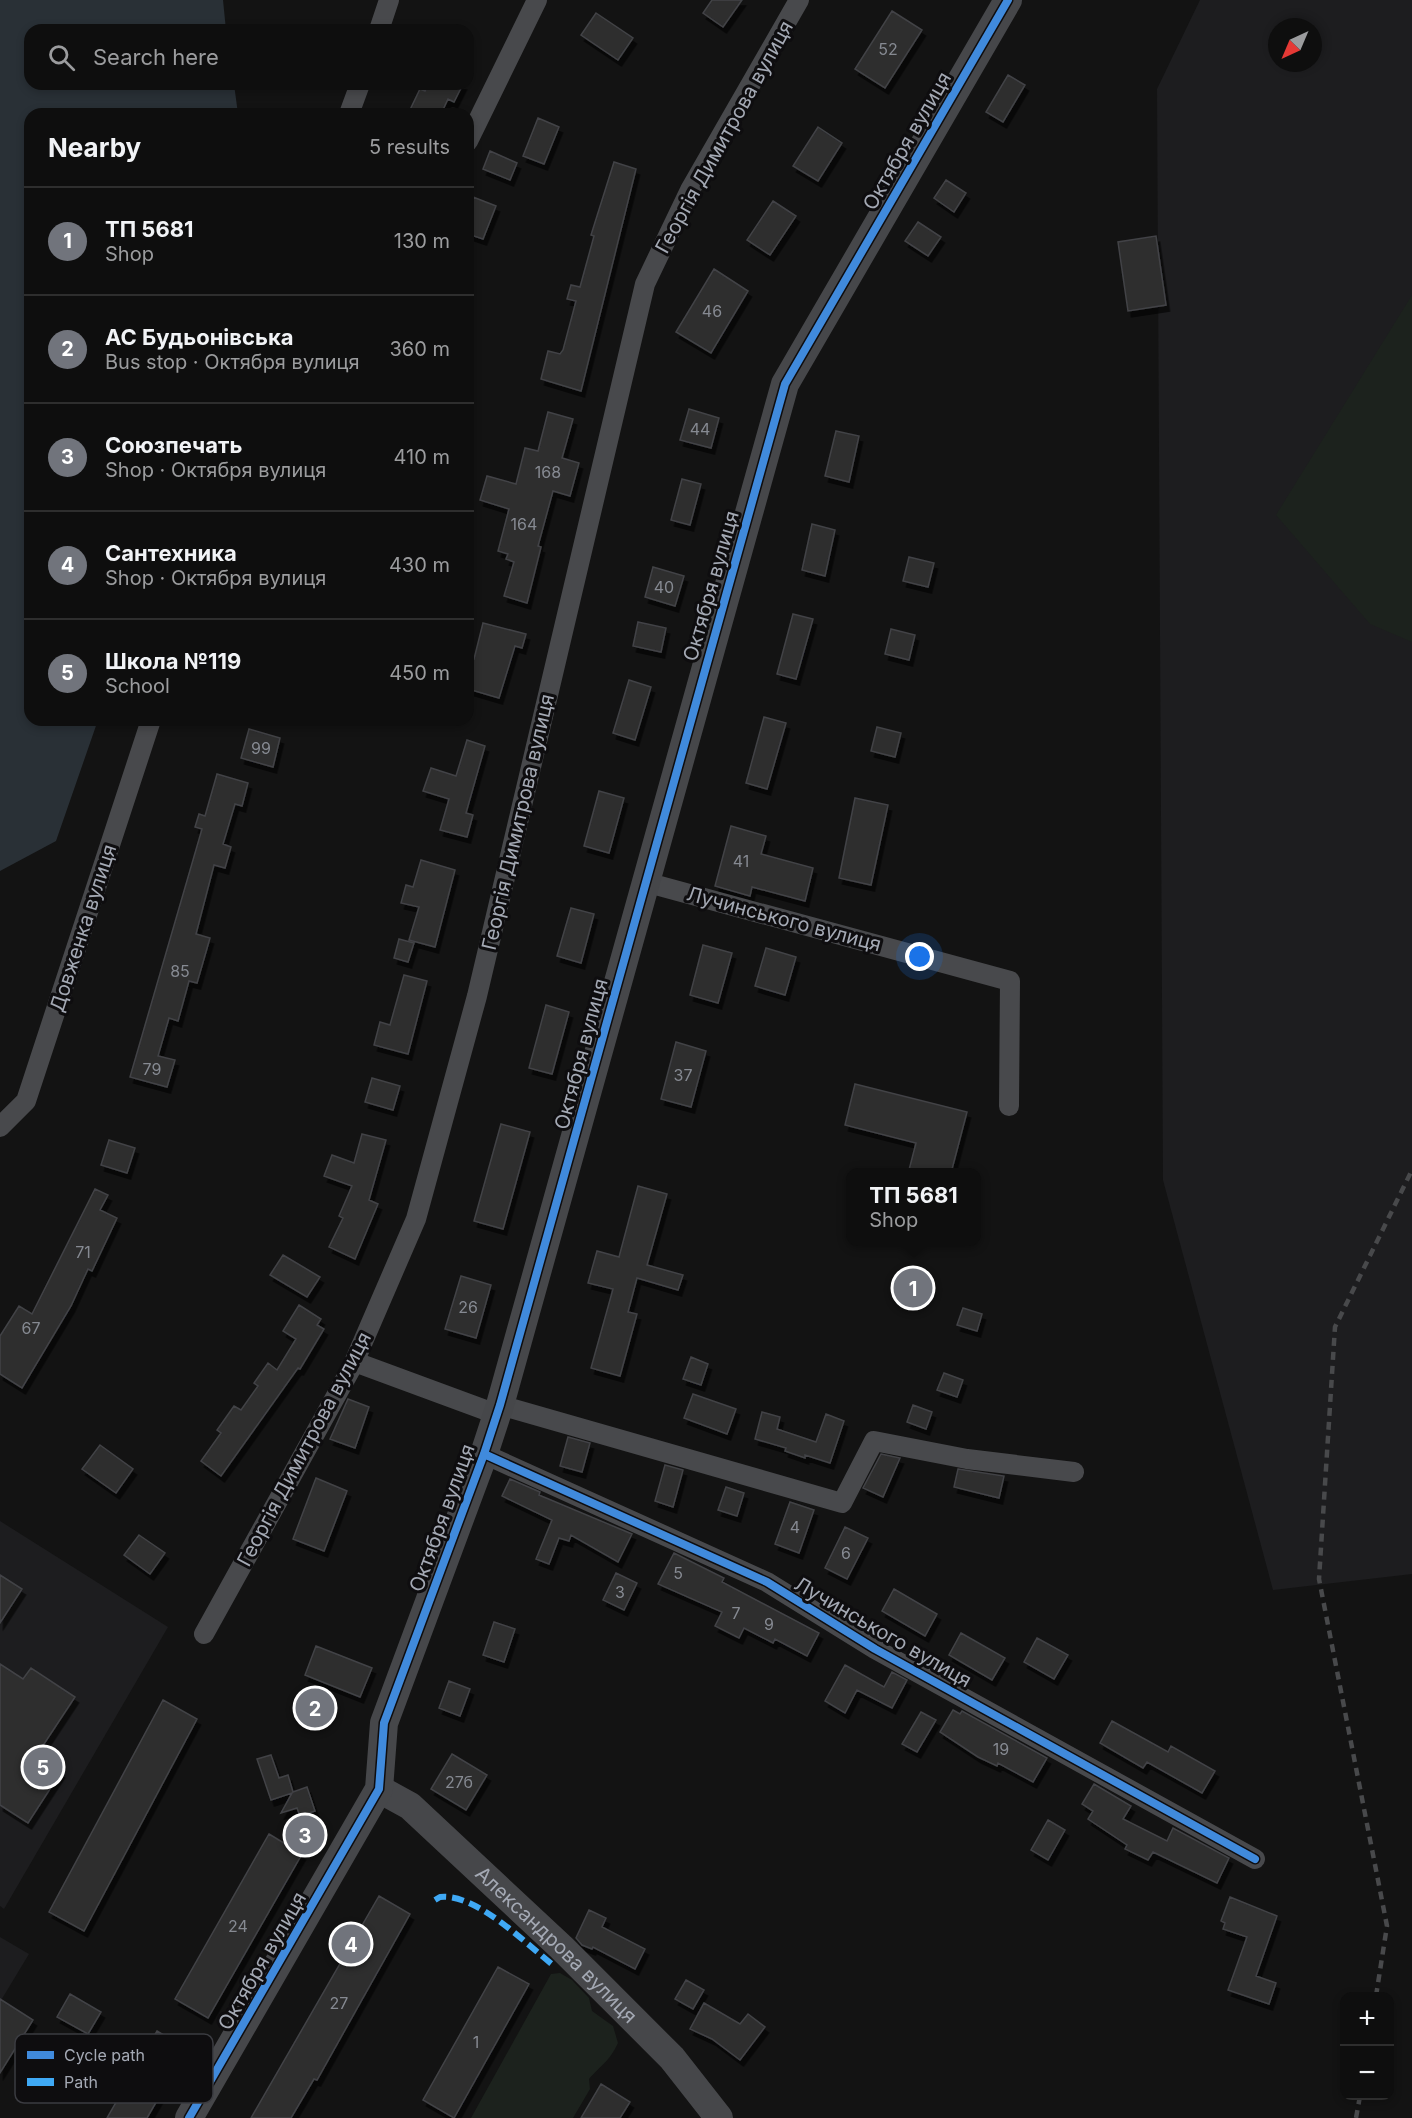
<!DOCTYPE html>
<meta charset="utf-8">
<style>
:root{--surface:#0e0e0e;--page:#171717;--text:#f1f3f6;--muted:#9b9c9e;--line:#2e2e2e;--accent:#71747c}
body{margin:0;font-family:Inter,sans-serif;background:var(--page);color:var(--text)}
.controls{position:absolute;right:18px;bottom:18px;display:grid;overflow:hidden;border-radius:12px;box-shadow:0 3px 9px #0003}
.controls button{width:54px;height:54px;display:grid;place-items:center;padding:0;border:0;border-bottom:2px solid var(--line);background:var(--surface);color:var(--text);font:30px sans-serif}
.compass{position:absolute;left:1268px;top:18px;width:54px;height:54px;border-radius:50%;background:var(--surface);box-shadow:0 3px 9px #0003;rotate:224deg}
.you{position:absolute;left:920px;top:957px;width:21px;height:21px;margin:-15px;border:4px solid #fff;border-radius:50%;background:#1a73e8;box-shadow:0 0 0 9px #1a73e833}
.badge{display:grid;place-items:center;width:39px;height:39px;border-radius:50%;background:var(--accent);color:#fff;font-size:20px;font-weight:700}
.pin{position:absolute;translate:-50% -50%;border:3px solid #fff;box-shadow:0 2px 6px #0006}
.popup{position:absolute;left:846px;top:1168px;width:135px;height:78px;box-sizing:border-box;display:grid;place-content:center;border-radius:12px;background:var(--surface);filter:drop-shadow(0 2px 4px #0005);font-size:20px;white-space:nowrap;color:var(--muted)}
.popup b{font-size:22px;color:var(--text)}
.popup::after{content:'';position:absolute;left:50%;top:100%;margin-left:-12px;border:12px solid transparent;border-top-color:var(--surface)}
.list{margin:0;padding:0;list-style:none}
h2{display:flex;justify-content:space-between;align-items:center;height:78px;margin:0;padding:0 24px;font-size:26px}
h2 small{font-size:20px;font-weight:400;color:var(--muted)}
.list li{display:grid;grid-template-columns:39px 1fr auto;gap:18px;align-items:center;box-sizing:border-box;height:108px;padding:0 24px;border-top:2px solid var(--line)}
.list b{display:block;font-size:22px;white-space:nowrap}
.list p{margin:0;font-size:20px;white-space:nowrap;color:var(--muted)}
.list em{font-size:20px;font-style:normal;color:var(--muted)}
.icon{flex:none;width:33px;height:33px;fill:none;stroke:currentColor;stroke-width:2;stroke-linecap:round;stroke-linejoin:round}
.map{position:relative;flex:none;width:1412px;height:2118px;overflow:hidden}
.search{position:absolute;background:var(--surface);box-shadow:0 3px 9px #0003;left:24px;top:24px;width:450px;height:66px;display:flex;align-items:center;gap:15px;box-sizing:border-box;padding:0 21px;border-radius:18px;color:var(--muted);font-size:22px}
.panel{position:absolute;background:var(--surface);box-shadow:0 3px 9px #0003;left:24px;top:108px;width:450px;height:618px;border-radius:18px}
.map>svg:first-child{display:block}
</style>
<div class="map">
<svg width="1412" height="2118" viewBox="0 0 1412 2118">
<defs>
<filter id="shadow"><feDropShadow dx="3.5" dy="6" stdDeviation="0" flood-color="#0009"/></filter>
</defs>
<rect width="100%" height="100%" fill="#131313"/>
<path fill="#1d1d1f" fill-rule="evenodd" d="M1200,0H1412V1574L1273,1590L1163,1180L1157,89ZM1277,27H1313V63H1277Z
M0,1521L168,1627L4,1909L0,1906Z
M0,1937L29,1954L0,2002Z"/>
<path fill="#1c221d" d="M1412,295V642L1370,624L1276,515Z
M560,1973L572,1980L589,1998L592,2011L613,2026L618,2043C609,2062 602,2064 589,2079L590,2089L573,2118H471L551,1974Z"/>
<path fill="#293036" d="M0,0H223L226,30H30V84H234L238,114H30V720H98L56,841L0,871Z"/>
<path fill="#2d2d2e" stroke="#424346" stroke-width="1.5" filter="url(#shadow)" d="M712,0H742L723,27L703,13Z
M892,11L922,30L885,88L855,69Z
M596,13L633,38L618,60L581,35Z
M1008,75L1025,85L1003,122L986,112Z
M416,84H463L454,102L448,99L441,114H408L420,89L425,91L426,89Z
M538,118L559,127L544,164L523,156Z
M818,127L842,143L818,181L793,166Z
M490,151L517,163L510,180L483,169Z
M614,162L636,169L581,391L541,379L548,351L560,354L563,350L576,301L567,299L571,285L580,287L594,236L591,235Z
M946,180L966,193L954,212L934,198Z
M473,197L496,206L483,239L468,234V210Z
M773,201L796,216L770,255L747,240Z
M918,222L941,237L928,256L905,241Z
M1156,236L1166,305L1128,311L1118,242Z
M714,269L748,291L711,353L676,332Z
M689,409L719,418L711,448L680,440Z
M548,412L573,419L562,458L579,463L570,496L553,491L538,546L541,547L527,603L504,596L514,562L506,559L508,554L498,551L509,509L480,500L487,476L516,484L525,448L538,451Z
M836,431L859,436L849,482L825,476Z
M682,479L701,484L690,525L671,520Z
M812,524L835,530L825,576L802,570Z
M909,557L934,563L928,587L903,581Z
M653,567L684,576L675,606L645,597Z
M793,614L813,619L796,679L777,674Z
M638,622L666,628L661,652L633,646Z
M483,623L526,634L522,648L515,646L499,698L468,689V657L474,659Z
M891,629L915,635L909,660L885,654Z
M629,680L651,687L635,740L613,733Z
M764,717L786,723L767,789L746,783Z
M877,727L901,733L895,757L871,751Z
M249,729L280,738L273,767L241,758Z
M467,740L485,746L466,813L473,815L467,837L440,830L449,799L423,791L431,768L456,776Z
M217,774L248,783L242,806L235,804L223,844L231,847L225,868L214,865L196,934L210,938L197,983L189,981L178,1021L169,1018L158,1056L175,1060L167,1087L130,1077L202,829L195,827L199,814L205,816Z
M599,791L624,798L609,853L584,846Z
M855,798L888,805L871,885L839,878Z
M731,826L766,836L761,854L813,868L805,901L752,887L750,896L715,886Z
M421,860L455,870L435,947L409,940L419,907L401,903L406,885L413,887Z
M571,908L594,914L581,963L557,956Z
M399,939L414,943L408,962L394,958Z
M703,945L732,953L718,1003L690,995Z
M766,948L796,957L785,995L755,986Z
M404,975L427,981L408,1054L374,1045L380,1022L390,1025Z
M546,1005L569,1012L552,1074L529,1068Z
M676,1042L706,1051L691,1107L661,1099Z
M372,1078L400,1086L393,1110L365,1102Z
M855,1084L967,1112L951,1173H921L909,1170L916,1143L845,1125Z
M501,1124L530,1132L503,1229L474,1221Z
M362,1134L386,1140L369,1200L378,1204L355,1259L329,1247L343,1218L339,1216L352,1186L324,1176L332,1155L354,1163Z
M109,1140L135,1148L127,1173L101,1165Z
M638,1186L667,1194L647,1265L683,1275L678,1290L637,1278L628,1312L637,1314L620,1376L591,1368L613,1289L588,1283L597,1251L619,1257Z
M95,1189L108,1195L100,1210L117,1218L92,1271L88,1269L71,1306L22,1388L0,1374V1336L19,1306L32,1314Z
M283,1255L320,1277L307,1297L270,1275Z
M461,1276L491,1285L476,1338L445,1329Z
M299,1305L321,1319L317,1325L324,1329L300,1369L298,1368L221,1476L201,1461L221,1433L217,1430L234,1406L241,1410L258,1386L254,1383L268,1363L277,1370L296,1339L283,1331Z
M963,1308L982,1314L977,1331L957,1325Z
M691,1357L708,1364L701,1385L683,1379Z
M944,1373L963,1380L957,1397L937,1390Z
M693,1394L736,1409L727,1434L684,1418Z
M348,1399L369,1407L355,1448L330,1439Z
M913,1405L932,1412L926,1429L907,1422Z
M762,1412L780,1417L777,1429L816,1442L826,1414L844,1421L830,1463L805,1455V1458L785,1451L786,1448L755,1439Z
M568,1437L590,1443L582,1472L560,1466Z
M100,1445L133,1469L116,1493L82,1469Z
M881,1454L900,1458L883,1497L863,1488Z
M665,1465L683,1470L673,1507L655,1501Z
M958,1469L1004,1476L999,1498L954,1487Z
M316,1478L347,1491L324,1551L293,1539Z
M510,1479L540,1492L539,1495L632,1534L618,1562L571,1535L569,1541L559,1538L549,1564L536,1559L552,1520L502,1496Z
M726,1487L744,1493L737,1516L718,1510Z
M790,1502L814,1510L799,1553L775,1544Z
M845,1527L868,1538L847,1579L825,1568Z
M139,1535L165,1553L150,1574L124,1555Z
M674,1553L724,1578L722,1582L819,1633L807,1656L775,1639L773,1643L744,1628L739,1638L715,1626L722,1612L658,1584Z
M616,1573L637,1583L624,1610L603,1600Z
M0,1575L22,1589L0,1623Z
M894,1589L937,1614L925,1636L882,1611Z
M494,1622L515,1629L504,1662L483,1655Z
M961,1633L1005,1658L992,1680L949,1655Z
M1037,1638L1068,1655L1054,1679L1024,1662Z
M316,1646L372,1668L360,1697L305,1675Z
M0,1664L23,1679L31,1668L75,1697L36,1756L61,1772L28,1823L0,1805Z
M845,1665L884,1687L892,1672L907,1680L892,1708L857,1690L845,1713L825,1701Z
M449,1681L470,1689L460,1716L439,1708Z
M163,1700L197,1719L84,1931L49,1912Z
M953,1710L960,1714L962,1711L1047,1758L1033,1782L998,1763L997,1766L978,1757L940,1732Z
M921,1712L936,1720L917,1752L902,1744Z
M1112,1721L1168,1752L1171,1746L1215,1771L1202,1793L1147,1762L1143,1768L1100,1743Z
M452,1754L487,1775L466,1810L431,1789Z
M271,1755L279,1778L288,1775L293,1792L307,1787L315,1811L300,1816L297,1808L281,1813L292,1793L271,1800L257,1759Z
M1094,1784L1131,1806L1123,1819L1167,1841L1173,1828L1229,1858L1217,1883L1153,1852L1148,1860L1125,1849L1127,1845L1088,1819L1093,1811L1082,1804Z
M1048,1820L1065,1830L1048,1860L1031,1850Z
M269,1834L302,1854L208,2018L175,1999Z
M379,1896L410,1914L317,2080L314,2079L291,2118H251Z
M1230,1897L1277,1916L1256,1976L1276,1983L1269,2004L1228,1990L1247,1937L1223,1929L1225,1923L1221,1921Z
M589,1910L606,1918L602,1927L645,1949L635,1969L593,1947L592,1949L582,1945L576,1938Z
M498,1967L529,1984L454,2118L423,2100Z
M686,1980L704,1990L693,2009L675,1999Z
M70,1994L101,2012L88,2034L57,2017Z
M0,1999L33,2020L0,2073Z
M704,2003L740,2024L748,2014L765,2027L740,2060L712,2039L690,2029Z
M157,2031L187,2049L147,2118H107Z
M601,2084L630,2102L620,2118H581Z"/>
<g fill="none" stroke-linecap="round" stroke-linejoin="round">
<path stroke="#48494c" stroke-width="20" d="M379,30L389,0
M349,114L360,84
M468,141L537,0
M645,882L1010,981L1009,1106
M0,1127L26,1101L151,720
M355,1362L496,1414
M500,1405L842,1503L874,1441L967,1459L1074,1472
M484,1454L767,1582L875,1649L1255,1859
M204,1634L352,1367L416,1219L477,996L645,284L690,190L799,0"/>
<g stroke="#46474a" stroke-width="28">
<path id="s1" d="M379,1789L410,1806L562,1948L672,2058L719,2118"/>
<path d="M189,2118L379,1789L384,1723L484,1454L500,1405L785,384L1008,0"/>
</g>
<path stroke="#48494b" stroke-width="4.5" stroke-dasharray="8 6" stroke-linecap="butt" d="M1376,1996L1387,1926L1319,1579L1335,1327L1412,1170
M1356,2118L1360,2096"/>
<path stroke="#3fa9f5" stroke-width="6" stroke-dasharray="12 6" stroke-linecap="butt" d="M435,1900L440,1897C476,1893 525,1943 553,1965"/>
<g stroke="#0e0d0f" stroke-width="11">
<path id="cycleway" d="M484,1454L767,1582L875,1649L1255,1859
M189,2118L379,1789L384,1723L484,1454L500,1405L785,384L1008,0"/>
</g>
<use href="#cycleway" stroke="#408adc" stroke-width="8"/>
</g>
<g text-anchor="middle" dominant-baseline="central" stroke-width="6" stroke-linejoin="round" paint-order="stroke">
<g font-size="16" fill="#868a92">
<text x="888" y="49">52</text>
<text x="712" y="311">46</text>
<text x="700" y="429">44</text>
<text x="548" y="472">168</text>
<text x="524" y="524">164</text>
<text x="664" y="587">40</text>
<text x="261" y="748">99</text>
<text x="741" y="861">41</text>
<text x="180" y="971">85</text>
<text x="152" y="1069">79</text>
<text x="683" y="1075">37</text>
<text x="83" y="1252">71</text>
<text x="468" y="1307">26</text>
<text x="31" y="1328">67</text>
<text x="795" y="1527">4</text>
<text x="846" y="1553">6</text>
<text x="678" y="1573">5</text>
<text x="620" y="1592">3</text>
<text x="736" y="1613">7</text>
<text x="769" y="1624">9</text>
<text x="1001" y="1749">19</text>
<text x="459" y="1782">27б</text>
<text x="238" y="1926">24</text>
<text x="339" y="2003">27</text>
<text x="476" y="2042">1</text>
</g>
<g font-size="20" fill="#a4a9b4" stroke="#0e0d0f">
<text transform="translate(724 137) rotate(-61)">Георгія Димитрова вулиця</text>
<text transform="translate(907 141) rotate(-60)">Октября вулиця</text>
<text transform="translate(711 586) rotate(-74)">Октября вулиця</text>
<text transform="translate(518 822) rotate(-77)">Георгія Димитрова вулиця</text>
<text transform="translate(784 919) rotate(15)">Лучинського вулиця</text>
<text transform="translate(83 928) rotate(-72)">Довженка вулиця</text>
<text transform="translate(581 1054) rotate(-75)">Октября вулиця</text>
<text transform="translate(304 1449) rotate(-62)">Георгія Димитрова вулиця</text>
<text transform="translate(442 1518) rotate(-70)">Октября вулиця</text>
<text transform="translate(883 1632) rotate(30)">Лучинського вулиця</text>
<text stroke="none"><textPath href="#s1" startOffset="237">Александрова вулиця</textPath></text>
<text transform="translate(262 1961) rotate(-60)">Октября вулиця</text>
</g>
</g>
<rect x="15" y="2034" width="198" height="69" rx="9" fill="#0e0d0f" stroke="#3b3c41" stroke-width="1.5"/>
<rect x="27" y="2051" width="27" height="8" fill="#408adc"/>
<rect x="27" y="2078" width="27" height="8" fill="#3fa9f5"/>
<g font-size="16" fill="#a4a9b4">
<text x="64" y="2061">Cycle path</text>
<text x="64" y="2088">Path</text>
</g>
</svg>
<div class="controls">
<button>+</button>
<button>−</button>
</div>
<svg class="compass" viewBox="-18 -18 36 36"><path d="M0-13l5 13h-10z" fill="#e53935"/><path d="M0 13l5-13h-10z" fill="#9b9c9e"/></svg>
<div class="you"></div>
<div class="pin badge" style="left:913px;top:1288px">1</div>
<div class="popup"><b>ТП 5681</b>Shop</div>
<div class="pin badge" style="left:315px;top:1708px">2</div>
<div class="pin badge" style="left:305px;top:1835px">3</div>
<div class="pin badge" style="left:351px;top:1944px">4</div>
<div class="pin badge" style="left:43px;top:1767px">5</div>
<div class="search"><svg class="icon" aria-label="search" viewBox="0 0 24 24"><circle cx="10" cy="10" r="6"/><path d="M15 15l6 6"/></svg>Search here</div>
<section class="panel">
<h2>Nearby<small>5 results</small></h2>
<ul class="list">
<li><span class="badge">1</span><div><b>ТП 5681</b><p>Shop</p></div><em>130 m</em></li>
<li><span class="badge">2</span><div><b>АС Будьонівська</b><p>Bus stop · Октября вулиця</p></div><em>360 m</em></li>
<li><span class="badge">3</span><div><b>Союзпечать</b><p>Shop · Октября вулиця</p></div><em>410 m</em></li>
<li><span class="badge">4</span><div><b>Сантехника</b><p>Shop · Октября вулиця</p></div><em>430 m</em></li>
<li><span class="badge">5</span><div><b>Школа №119</b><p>School</p></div><em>450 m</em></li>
</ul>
</section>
</div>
